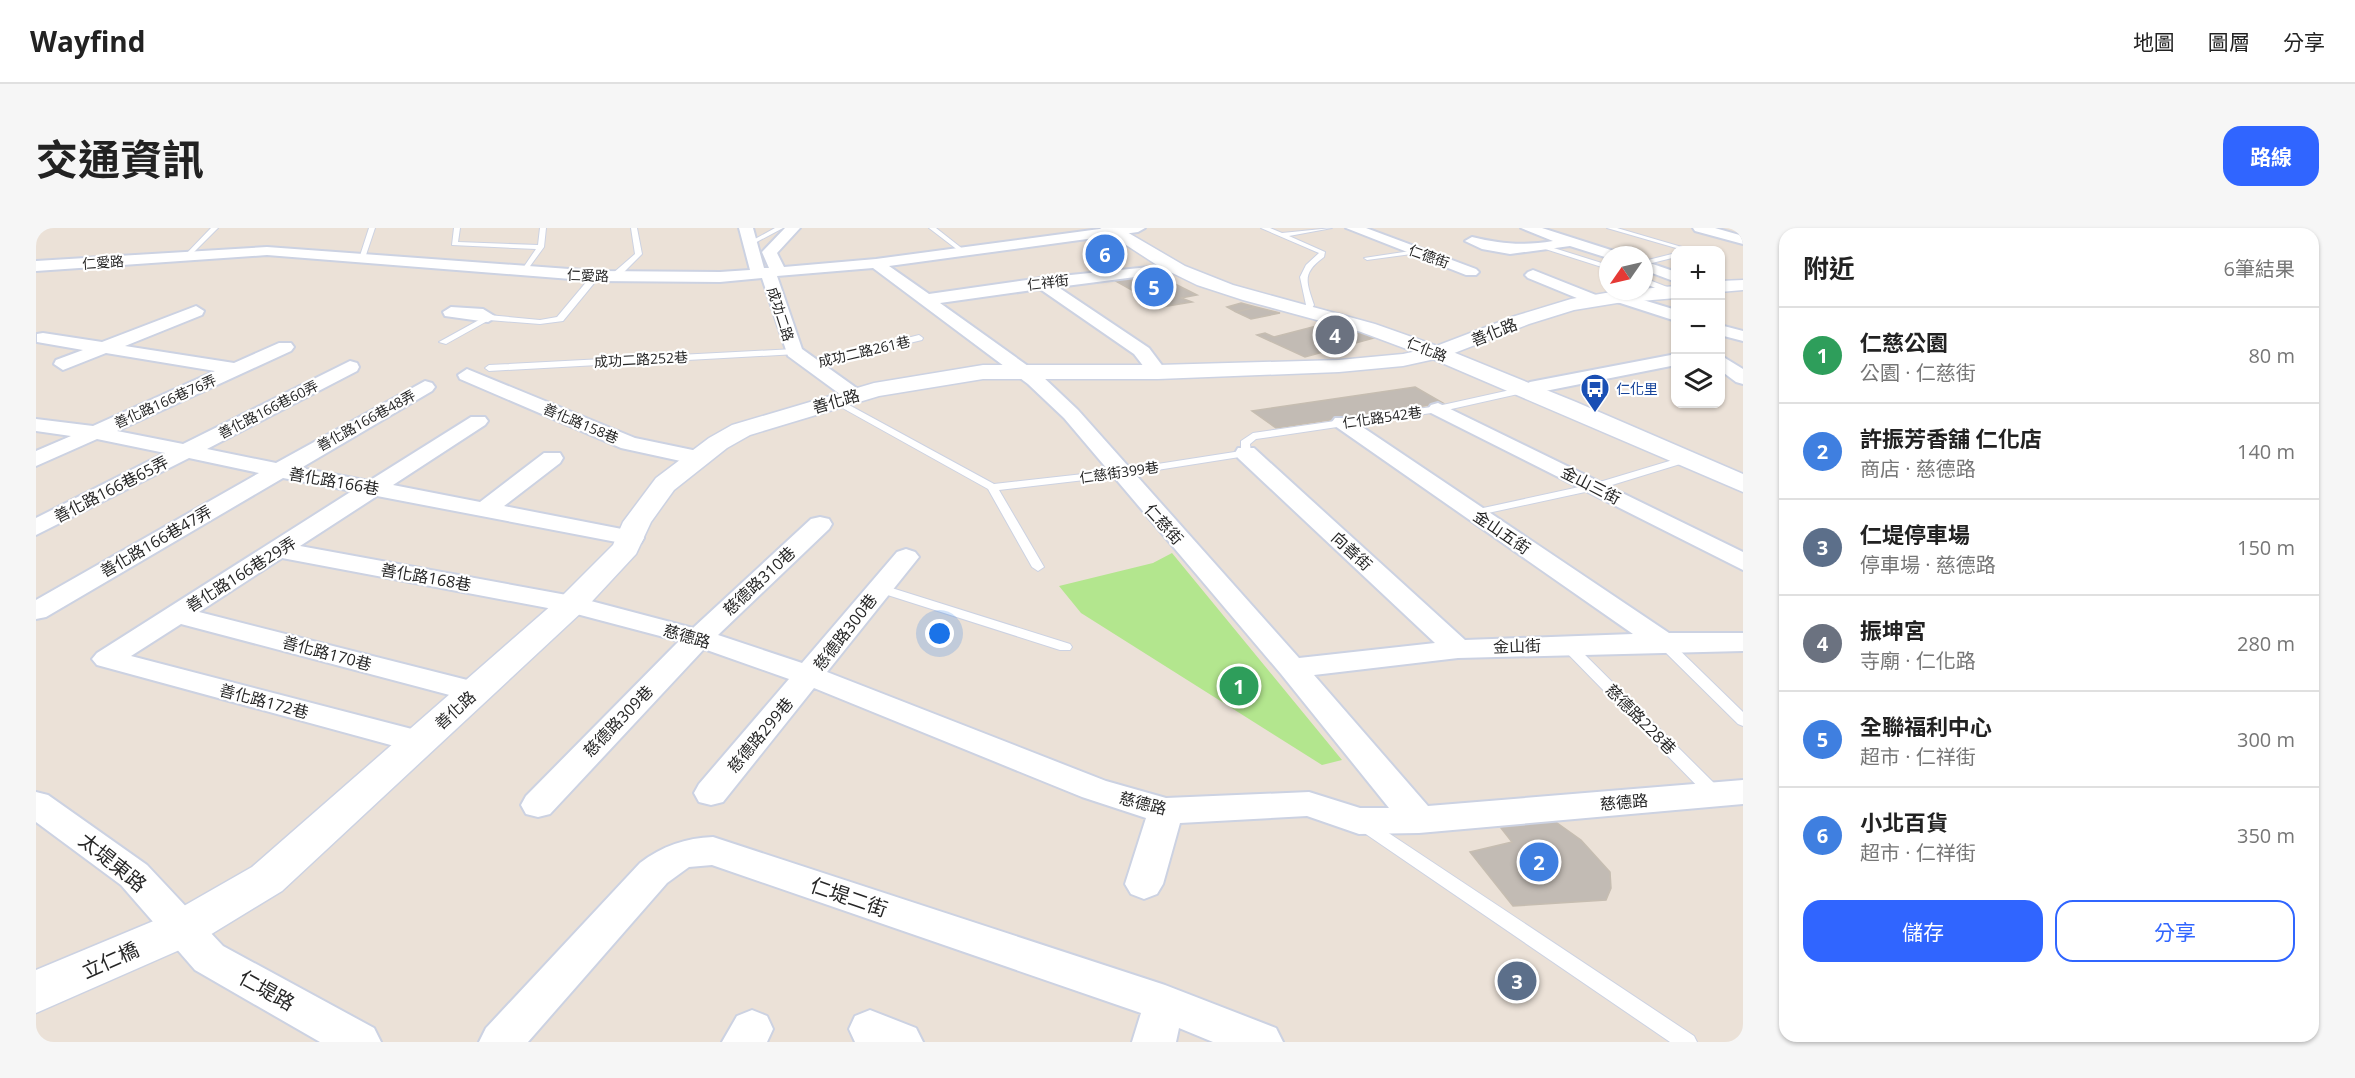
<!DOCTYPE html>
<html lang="zh-TW">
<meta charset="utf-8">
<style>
:root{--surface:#fff;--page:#f6f6f6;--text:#222;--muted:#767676;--line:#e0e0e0;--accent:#3065ff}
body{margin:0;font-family:"Open Sans","Noto Sans TC",sans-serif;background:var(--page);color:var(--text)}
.controls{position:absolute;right:18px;top:18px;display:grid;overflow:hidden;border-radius:12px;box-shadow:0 2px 4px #0004}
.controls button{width:54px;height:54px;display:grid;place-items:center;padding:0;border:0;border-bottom:2px solid var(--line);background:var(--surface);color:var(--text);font:30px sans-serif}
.compass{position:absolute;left:1563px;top:18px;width:54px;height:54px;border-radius:50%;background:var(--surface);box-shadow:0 2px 4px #0004;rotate:236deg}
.you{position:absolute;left:904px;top:406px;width:21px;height:21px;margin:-15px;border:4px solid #fff;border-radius:50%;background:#1a73e8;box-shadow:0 0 0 9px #1a73e833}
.badge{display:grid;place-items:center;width:39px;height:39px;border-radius:50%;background:var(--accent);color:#fff;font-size:20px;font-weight:700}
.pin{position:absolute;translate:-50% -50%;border:3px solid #fff;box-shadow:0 2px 6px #0006}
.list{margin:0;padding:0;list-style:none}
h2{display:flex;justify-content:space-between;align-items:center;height:78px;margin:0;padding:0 24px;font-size:26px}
h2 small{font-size:20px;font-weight:400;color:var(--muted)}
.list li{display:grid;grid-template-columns:39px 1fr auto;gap:18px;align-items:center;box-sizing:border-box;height:96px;padding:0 24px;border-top:2px solid var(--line)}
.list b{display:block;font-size:22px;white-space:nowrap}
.list p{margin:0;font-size:20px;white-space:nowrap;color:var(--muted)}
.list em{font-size:20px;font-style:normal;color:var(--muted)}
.actions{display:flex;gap:12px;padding:18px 24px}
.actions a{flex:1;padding:14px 0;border:2px solid var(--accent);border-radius:18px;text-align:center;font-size:21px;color:var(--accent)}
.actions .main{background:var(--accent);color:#fff}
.icon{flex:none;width:33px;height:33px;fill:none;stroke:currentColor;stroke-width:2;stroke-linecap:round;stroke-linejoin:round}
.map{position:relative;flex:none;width:1707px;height:814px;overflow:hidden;border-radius:18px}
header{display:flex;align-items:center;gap:36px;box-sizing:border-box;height:84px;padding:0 30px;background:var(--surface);border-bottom:2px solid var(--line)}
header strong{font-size:28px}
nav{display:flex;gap:33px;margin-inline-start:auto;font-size:21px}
.intro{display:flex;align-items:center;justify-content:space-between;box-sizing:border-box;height:144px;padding:0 36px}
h1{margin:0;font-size:42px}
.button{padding:15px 27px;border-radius:18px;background:var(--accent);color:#fff;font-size:21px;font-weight:700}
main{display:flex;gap:36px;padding:0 36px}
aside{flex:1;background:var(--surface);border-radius:18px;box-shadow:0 2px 4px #0004}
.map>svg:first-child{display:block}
</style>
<header>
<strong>Wayfind</strong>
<nav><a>地圖</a><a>圖層</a><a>分享</a></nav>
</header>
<div class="intro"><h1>交通資訊</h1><a class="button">路線</a></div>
<main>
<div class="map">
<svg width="1707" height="814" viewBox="0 0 1707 814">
<rect width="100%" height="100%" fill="#ebe1d7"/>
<path fill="#b3e68e" d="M1136,325L1306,532L1286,537L1045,385L1023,358L1117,335Z"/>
<path fill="#c2bbb4" stroke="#c6bdb1" stroke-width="1.5" d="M1119,46L1161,67L1145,70L1156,74L1126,79L1076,51Z
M1205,75L1220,79L1200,84L1191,79Z
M1220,79L1244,85L1215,91L1200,84Z
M1292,95L1338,110L1269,129L1221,107L1229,105L1238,109Z
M1379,159L1407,175L1240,200L1216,183Z
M1517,592L1545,612L1574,644L1575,660L1570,672L1477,678L1434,624L1476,614L1465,600Z"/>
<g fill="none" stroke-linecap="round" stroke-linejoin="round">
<g stroke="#ccd2e2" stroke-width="2">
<path id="service" d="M175,0H182L153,29H149V27Z
M333,0H339L328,33L322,34Z
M418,0H424L422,14L502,17L504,0H510L508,19L489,45L485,43L500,21L416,17Z
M595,0H601L606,26L582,50H576V46L599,26Z
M739,0H747L715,17L710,16Z
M893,0H900L928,22L923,23Z
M1225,0H1234L1246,5L1296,0L1253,8L1289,24L1288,29C1266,45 1270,53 1278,77L1274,83L1267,81L1270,77L1264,49L1270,37L1283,25Z
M1571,0H1581L1656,22H1647Z
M1505,16L1572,37V41L1503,19Z
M1381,22L1383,25L1331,32L1328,30Z
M1640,25V29L1608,37V33Z
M557,46L564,48L527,93L504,96L453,92L410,116L403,114L452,87L504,92L521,89Z
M1608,50L1639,62L1640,64L1633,66L1608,55Z
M883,107L887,110L886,112L773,139L769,136Z
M758,121L761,122V126L453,143L449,140L453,137Z
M1492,158L1497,161L1495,163L1402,184L1220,211L1214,216L1215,225L1210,228L1083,248L963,262L1008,339L1002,343L996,339L952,261L794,173L802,171L958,256L1083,242L1205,223V213L1217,205L1402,178Z
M1650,228L1655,231L1654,233L1563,261L1438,288L1432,285L1438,282L1557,256Z
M843,356L1034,416L1036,419L1034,422H1024L839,363L837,360Z
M1627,410L1632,411L1707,484V498L1702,496L1622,417L1620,414L1622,411Z
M1530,412L1535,413L1685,562L1687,566L1685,570H1673L1525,419L1523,416Z
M1327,590L1333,592L1658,808L1661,814H1634L1321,600L1319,596L1321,592Z"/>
</g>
<g stroke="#ccd2e2" stroke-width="4">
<path id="minor" d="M703,0H717L728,40H733L726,24L749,0H764L741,25L748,39L840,31L1071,0H1109L1102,4L853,38L893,66L1005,50L1143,36L1146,39L1143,42L1138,44L1022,59L1113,120L1131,144L1122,150L1115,148L1098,126L1004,61L904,75L1006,148L1042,182L1263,430L1399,415L1202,230L1199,225L1202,220H1218L1429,412L1597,406L1299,198L1296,194L1299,190H1313L1633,405H1707V423L1422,430L1278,447L1392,578L1707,552V576L1383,605L1323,606L1271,588L1144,595L1127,656L1121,666L1108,671L1095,666L1089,656L1110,590L1046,569L778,460L687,574L675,577L663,574L658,565L663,556L753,451L668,421L514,586L502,589L490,586L485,577L490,568L643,413L533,384L246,330L163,384L451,457L455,464L451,471L440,474L145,396L95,428L395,506L400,514L395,522L384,525L61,437L56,431L61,425L316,263L247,250L10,389L0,391V372L223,245L153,230L0,307V290L129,225L61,211L0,238V223L35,208L0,203V191L57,198L179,143L70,125L27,142L18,136L20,132L47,122L1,114V106L7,105L66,114L160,78L168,83L166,87L89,118L198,135L243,115H255L258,119L255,123L81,203L147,216L314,133L321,135L323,139L321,143L171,221L240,235L389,153L396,155L399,159L396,163L265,240L333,253L435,189H449L452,193L449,197L357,257L444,274L508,225H524L527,230L524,235L468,278L596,303L605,305L608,310L605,315L596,317L341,268L264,318L536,368L657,400L775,291L784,289L793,291L796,296L793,301L682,407L766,435L861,324L870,321L879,324L883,329L791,444L1070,553L1130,570L1273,564L1324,580H1353L1245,446L1028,190L992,156L837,40L741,48L766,121L826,164L829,168L826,172H812L752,128L726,50L684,54L560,53L231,27L0,43V33L231,19L560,43L684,44L714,42Z
M1310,0H1330L1440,41L1443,44L1440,47H1430Z
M1485,0H1506L1581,24L1583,27H1572V30L1534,18L1474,26L1446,21L1429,13L1436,9C1465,16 1487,18 1517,13Z
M1657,0H1679L1707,8V16L1659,3Z
M1608,33L1640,44V54L1608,42Z
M1497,42L1565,69L1567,72L1565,75H1553L1492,50L1489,47L1492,44Z
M1581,64L1640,82V93L1575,72L1573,69L1575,66Z
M415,79L447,81L460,89L452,94L409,88L407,84Z
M1684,97L1707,103V113L1684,107Z
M1640,126V137L1494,166L1484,160L1494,154Z
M1684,127L1707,141V156L1700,154L1684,142Z
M431,141L599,210L671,225L674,230L671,235L663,237L585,220L424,151L422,147Z
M1402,175L1707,324V342L1395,185L1392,181L1395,177Z
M0,564L12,567L111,637L187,718L338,800L345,814H284L159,742L85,657L0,594Z
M677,609L1129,757L1240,800L1247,814H1177L1143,800L1140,814H1096L1105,785L676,637L653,639L631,655L492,814H443L450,800L604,635C626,618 650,610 677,609Z
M716,782L731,788L737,801L731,814H686L701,788Z
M834,782L880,800L887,814H819L813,801L819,788Z"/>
</g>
<g stroke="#ccd2e2" stroke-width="3">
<path id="tertiary" d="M1707,52V62L1684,64V53Z
M1640,58V70L1581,75L1538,82L1493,96L1408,129L1367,138L1303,144L1122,151H947L843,168L714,207L691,220L638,262L615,294L600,326L547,383L246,663L164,713L0,785V742L132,687L216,639L525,369L577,317L587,294L620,250L673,210L696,197L838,155L947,137H1122L1303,132L1367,126L1395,120L1479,88L1535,71L1581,63Z"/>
</g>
<g stroke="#ccd2e2" stroke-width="3">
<path id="secondary" d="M1064,0H1084L1149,38L1197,57L1339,96L1407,120L1540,174L1707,246V264L1392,129L1325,104L1207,72L1161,57L1124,39Z"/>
</g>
<use href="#service" fill="#fff" fill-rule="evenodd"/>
<use href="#minor" fill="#fff" fill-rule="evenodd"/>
<use href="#tertiary" fill="#fff" fill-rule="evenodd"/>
<use href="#secondary" fill="#fff" fill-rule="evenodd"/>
</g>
<defs>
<g id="bus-pin" transform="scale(1.5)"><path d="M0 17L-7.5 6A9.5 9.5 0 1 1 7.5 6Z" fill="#1a4fb4" stroke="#fff"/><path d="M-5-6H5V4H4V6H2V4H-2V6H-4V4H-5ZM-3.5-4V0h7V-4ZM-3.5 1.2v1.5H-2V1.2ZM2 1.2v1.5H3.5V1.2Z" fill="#fff"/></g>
</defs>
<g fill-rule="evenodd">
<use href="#bus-pin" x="1559" y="160"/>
</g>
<g text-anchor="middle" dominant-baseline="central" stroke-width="4.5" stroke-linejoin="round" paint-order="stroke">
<g font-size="14" fill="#272727" stroke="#fff">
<text transform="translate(1393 28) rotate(20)">仁德街</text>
<text transform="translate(67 34) rotate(-4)">仁愛路</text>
<text transform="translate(552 47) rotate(2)">仁愛路</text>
<text transform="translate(1012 54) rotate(-7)">仁祥街</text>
<text transform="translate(745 86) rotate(72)">成功二路</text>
<text transform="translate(1391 121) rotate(21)">仁化路</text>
<text transform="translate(828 123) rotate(-13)">成功二路261巷</text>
<text transform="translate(605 131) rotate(-3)">成功二路252巷</text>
<text transform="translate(129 173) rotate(-24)">善化路166巷76弄</text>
<text transform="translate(232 181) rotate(-27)">善化路166巷60弄</text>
<text transform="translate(1346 189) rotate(-8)">仁化路542巷</text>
<text transform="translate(330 192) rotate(-29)">善化路166巷48弄</text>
<text transform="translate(545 195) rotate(23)">善化路158巷</text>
<text transform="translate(1083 244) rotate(-8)">仁慈街399巷</text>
</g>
<g font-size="14" fill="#164399" stroke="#fff" text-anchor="start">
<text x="1580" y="160">仁化里</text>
</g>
<g font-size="16" fill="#272727" stroke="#fff">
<text transform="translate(1458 104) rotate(-22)">善化路</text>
<text transform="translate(800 173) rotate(-16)">善化路</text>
<text transform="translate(298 253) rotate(10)">善化路166巷</text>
<text transform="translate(1555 257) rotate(27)">金山三街</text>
<text transform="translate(75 261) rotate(-27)">善化路166巷65弄</text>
<text transform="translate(1128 296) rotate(48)">仁慈街</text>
<text transform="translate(1466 304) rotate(34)">金山五街</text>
<text transform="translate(120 313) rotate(-30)">善化路166巷47弄</text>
<text transform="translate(1316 323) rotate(43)">向善街</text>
<text transform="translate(205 346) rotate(-32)">善化路166巷29弄</text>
<text transform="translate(390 349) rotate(10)">善化路168巷</text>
<text transform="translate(723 353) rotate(-43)">慈德路310巷</text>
<text transform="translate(809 404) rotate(-52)">慈德路300巷</text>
<text transform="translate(651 408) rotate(16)">慈德路</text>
<text transform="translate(1481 418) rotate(-2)">金山街</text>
<text transform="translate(291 425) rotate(15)">善化路170巷</text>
<text transform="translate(228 473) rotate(15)">善化路172巷</text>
<text transform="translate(419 482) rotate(-42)">善化路</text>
<text transform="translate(1605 491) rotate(45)">慈德路228巷</text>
<text transform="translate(582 493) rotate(-46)">慈德路309巷</text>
<text transform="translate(724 507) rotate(-50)">慈德路299巷</text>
<text transform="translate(1588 574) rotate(-5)">慈德路</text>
<text transform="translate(1107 575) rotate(14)">慈德路</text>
</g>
<g font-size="20" fill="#272727" stroke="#fff">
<text transform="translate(77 634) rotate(39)">太堤東路</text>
<text transform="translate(813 669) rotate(19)">仁堤二街</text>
<text transform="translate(74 732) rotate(-24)">立仁橋</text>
<text transform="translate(231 762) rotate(29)">仁堤路</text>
</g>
</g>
</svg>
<div class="controls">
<button>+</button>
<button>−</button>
<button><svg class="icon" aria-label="layers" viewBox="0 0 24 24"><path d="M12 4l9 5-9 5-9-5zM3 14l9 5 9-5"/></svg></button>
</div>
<svg class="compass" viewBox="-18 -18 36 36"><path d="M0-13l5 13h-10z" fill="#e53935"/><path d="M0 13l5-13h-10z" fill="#767676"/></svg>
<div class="you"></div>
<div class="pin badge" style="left:1203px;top:458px;background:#2e9e5b">1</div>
<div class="pin badge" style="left:1503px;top:634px;background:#3f7fe0">2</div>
<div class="pin badge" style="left:1481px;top:753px;background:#5c6f8a">3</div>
<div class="pin badge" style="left:1299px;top:107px;background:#6b7280">4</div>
<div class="pin badge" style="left:1118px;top:59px;background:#3f7fe0">5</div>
<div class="pin badge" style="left:1069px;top:26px;background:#3f7fe0">6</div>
</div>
<aside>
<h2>附近<small>6筆結果</small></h2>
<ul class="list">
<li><span class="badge" style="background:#2e9e5b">1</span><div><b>仁慈公園</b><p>公園 · 仁慈街</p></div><em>80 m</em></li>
<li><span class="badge" style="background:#3f7fe0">2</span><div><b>許振芳香舖 仁化店</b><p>商店 · 慈德路</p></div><em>140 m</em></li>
<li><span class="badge" style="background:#5c6f8a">3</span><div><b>仁堤停車場</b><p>停車場 · 慈德路</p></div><em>150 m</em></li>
<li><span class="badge" style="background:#6b7280">4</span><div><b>振坤宮</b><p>寺廟 · 仁化路</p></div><em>280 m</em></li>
<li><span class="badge" style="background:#3f7fe0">5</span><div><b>全聯福利中心</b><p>超市 · 仁祥街</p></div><em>300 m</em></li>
<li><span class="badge" style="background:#3f7fe0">6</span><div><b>小北百貨</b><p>超市 · 仁祥街</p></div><em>350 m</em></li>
</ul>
<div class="actions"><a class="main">儲存</a><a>分享</a></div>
</aside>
</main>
